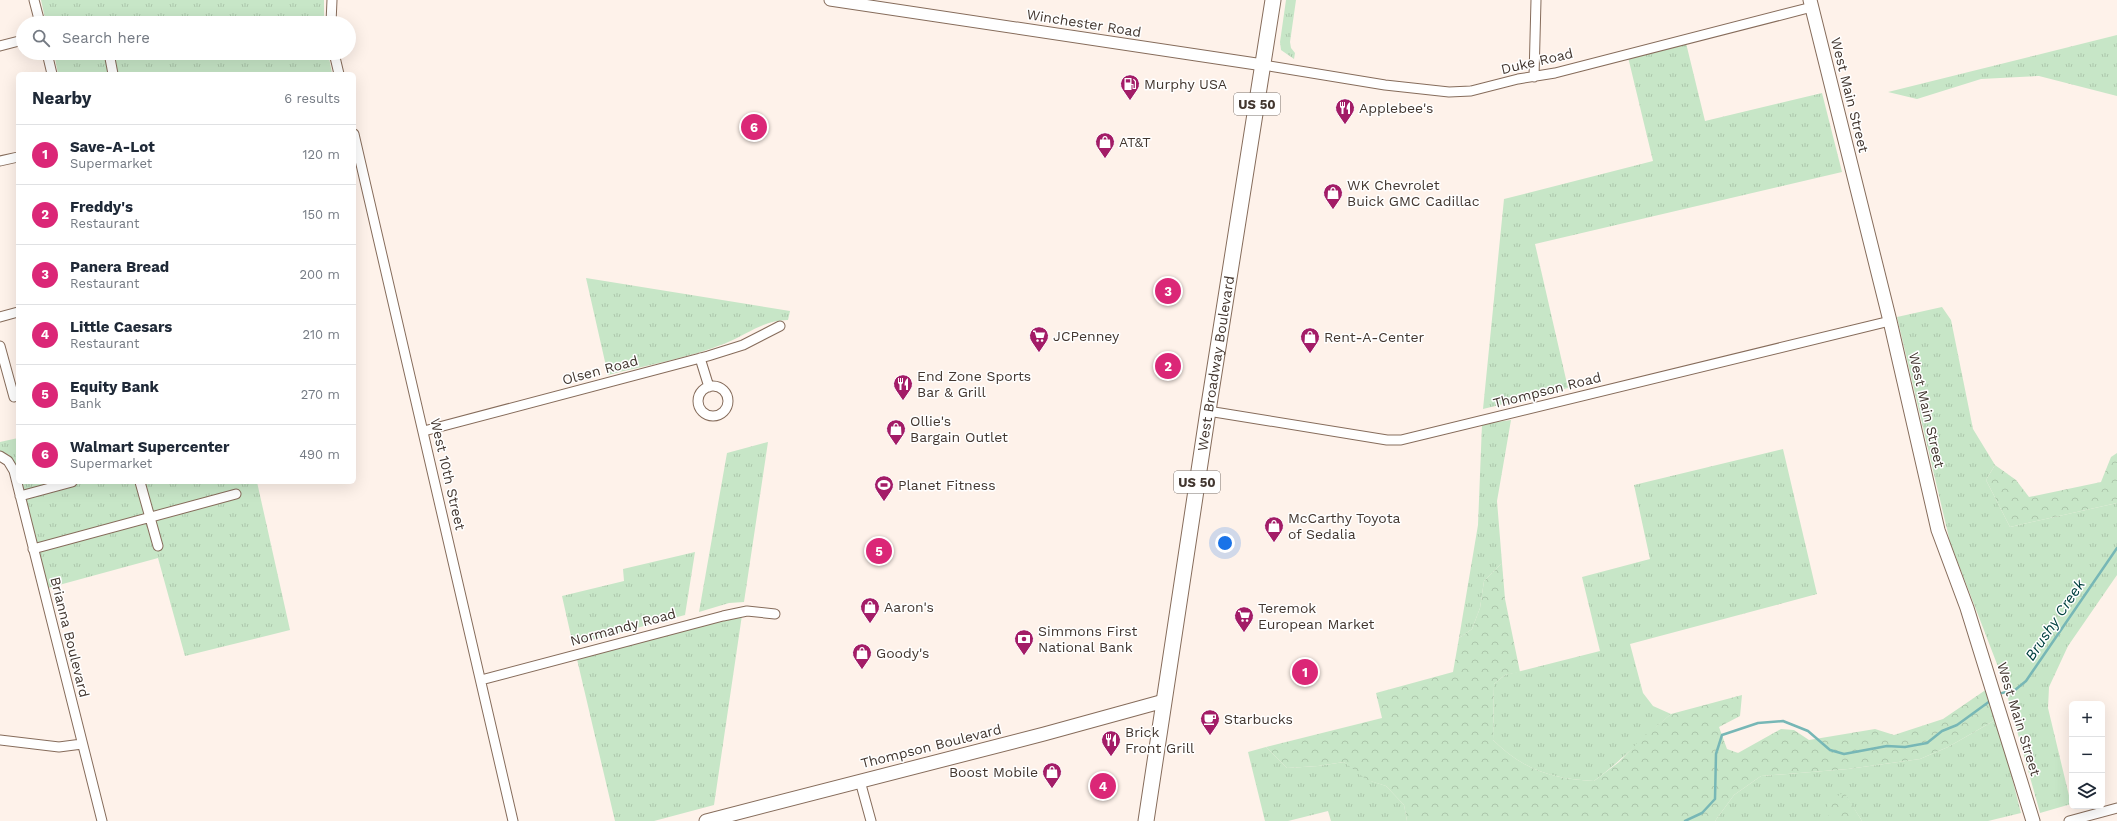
<!DOCTYPE html>
<meta charset="utf-8">
<style>
:root{--surface:#fff;--page:#f6f6f7;--text:#1f2937;--muted:#747a83;--line:#e0e1e3;--accent:#db2777}
body{margin:0;font-family:"Work Sans",sans-serif;background:var(--page);color:var(--text)}
.controls{position:absolute;right:12px;bottom:12px;display:grid;overflow:hidden;border-radius:6px;box-shadow:0 4px 16px #0002}
.controls button{width:36px;height:36px;display:grid;place-items:center;padding:0;border:0;border-bottom:1px solid var(--line);background:var(--surface);color:var(--text);font:20px sans-serif}
.you{position:absolute;left:1225px;top:543px;width:14px;height:14px;margin:-10px;border:3px solid #fff;border-radius:50%;background:#1a73e8;box-shadow:0 0 0 6px #1a73e833}
.badge{display:grid;place-items:center;width:26px;height:26px;border-radius:50%;background:var(--accent);color:#fff;font-size:13px;font-weight:700}
.pin{position:absolute;translate:-50% -50%;border:2px solid #fff;box-shadow:0 1px 4px #0006}
.list{margin:0;padding:0;list-style:none}
h2{display:flex;justify-content:space-between;align-items:center;height:52px;margin:0;padding:0 16px;font-size:17px}
h2 small{font-size:13px;font-weight:400;color:var(--muted)}
.list li{display:grid;grid-template-columns:26px 1fr auto;gap:12px;align-items:center;box-sizing:border-box;height:60px;padding:0 16px;border-top:1px solid var(--line)}
.list b{display:block;font-size:15px;white-space:nowrap}
.list p{margin:0;font-size:13px;white-space:nowrap;color:var(--muted)}
.list em{font-size:13px;font-style:normal;color:var(--muted)}
.icon{flex:none;width:22px;height:22px;fill:none;stroke:currentColor;stroke-width:2;stroke-linecap:round;stroke-linejoin:round}
.map{position:relative;flex:none;width:2117px;height:821px;overflow:hidden}
.search{position:absolute;background:var(--surface);box-shadow:0 4px 16px #0002;left:16px;top:16px;width:340px;height:44px;display:flex;align-items:center;gap:10px;box-sizing:border-box;padding:0 14px;border-radius:22px;color:var(--muted);font-size:15px}
.panel{position:absolute;background:var(--surface);box-shadow:0 4px 16px #0002;left:16px;top:72px;width:340px;height:412px;border-radius:6px}
.map>svg:first-child{display:block}
</style>
<div class="map">
<svg width="2117" height="821" viewBox="0 0 2117 821">
<defs>
<pattern id="grass-tufts" width="24" height="20" patternUnits="userSpaceOnUse"><rect width="24" height="20" fill="#c7e6c7"/><path d="M3 7l-1-3M5 7V3M7 7l1-3M15 17l-1-3M17 17v-4M19 17l1-3" fill="none" stroke="#acc6ab"/></pattern>
<pattern id="forest-crowns" width="20" height="18" patternUnits="userSpaceOnUse"><rect width="20" height="18" fill="#c7e6c7"/><path d="M2 6a3 3 0 1 1 6 0M12 15a3 3 0 1 1 6 0" fill="none" stroke="#acc6ab"/></pattern>
</defs>
<rect width="100%" height="100%" fill="#fef2ea"/>
<path fill="url(#grass-tufts)" d="M41,0H324V23H46Z
M1286,0H1296L1290,42L1291,48L1295,53L1294,59L1281,50L1280,42Z
M2117,35V96L2039,76L1981,79L1917,99L1888,92Z
M1686,43L1705,121L1822,93L1842,172L1535,244L1568,388L1483,409L1504,199L1653,161L1628,57Z
M54,53H328L332,73L58,74Z
M586,278L790,311L788,320C764,320 748,334 726,343C689,358 647,365 608,375Z
M1942,307L1951,320L1973,429L1995,465L1986,480L2010,527L2117,503V575L2068,646L2049,687L2048,708L2071,804L2040,813L2002,677L1950,542L1897,317Z
M1511,420L1497,501L1502,563L1484,581L1480,608L1472,629L1459,638L1478,525L1482,424Z
M18,438V469L9,455L0,451V442Z
M768,442L744,602L729,603L699,612L727,453Z
M1783,449L1817,594L1630,644L1643,693L1653,706L1671,714C1645,736 1621,761 1594,781C1551,779 1524,770 1493,740L1494,684L1505,675L1600,651L1582,577L1650,559L1634,485Z
M21,482H257L290,630L185,656L158,558L48,588Z
M695,552L685,615L573,645L562,596L624,581L623,569Z
M742,615L714,805L654,821H615L576,655Z
M1997,719L2021,813L1988,821H1862L1844,793L1829,821H1715L1734,795L1761,776L1848,769L1920,759L1948,747Z
M1266,747L1287,768L1318,766L1344,762L1371,781L1386,786L1404,805L1407,821H1331L1328,811L1288,821H1265L1248,752Z"/>
<path fill="url(#forest-crowns)" d="M2117,453V503L2010,527L1986,480L1995,465L2016,480L2029,497L2101,482L2111,457Z
M1502,563L1505,599L1520,672L1505,675L1494,684L1493,740C1524,770 1551,779 1594,781L1619,762L1641,739L1671,714L1742,695L1740,716L1719,727L1727,749L1738,753L1781,729L1794,730L1809,740L1875,729L1894,735L1943,719L1987,689L1997,719L1948,747L1920,759L1848,769L1761,776L1734,795L1715,821H1407L1404,805L1386,786L1367,780L1344,762L1318,766L1287,768L1266,747L1382,718L1376,693L1453,672L1459,638L1472,629L1480,608L1484,581Z
M1844,792L1862,821H1829L1827,803Z"/>
<g fill="none" stroke-linecap="round" stroke-linejoin="round">
<path stroke="#77b7b6" stroke-width="2.5" d="M2002,693L2015,690L2026,681L2117,548
M1685,821L1702,813L1715,799L1716,754L1722,735L1758,723L1783,721L1808,731L1830,750L1844,754L1887,746L1905,747L1927,743L1942,731L1957,725L1990,701"/>
<g stroke="#866c5b" stroke-width="11">
<path id="minor" d="M34,0L40,23
M331,23L332,0
M0,46L23,40
M47,53L52,74
M109,53L113,74
M334,53L339,74
M1263,65L1385,85L1449,92L1471,91L1518,79L1555,73L1812,7
M1534,77L1536,0
M354,134L513,821
M0,161L18,157
M0,317L18,312
M0,346L14,397L18,396
M700,358L709,387
M698 401a15 15 0 1 1 30 0a15 15 0 1 1-30 0Z
M1208,411L1387,440H1401L1890,321
M424,431L708,356L743,345L780,326
M0,456L8,461L14,471L102,821
M140,482L158,546
M20,496L72,482
M33,549L236,494
M481,680L723,616L747,611L775,614
M0,740L59,747L82,744
M860,781L871,821
M2069,821L2117,808"/>
</g>
<g stroke="#866c5b" stroke-width="13">
<path id="tertiary" d="M830,0L1263,65"/>
</g>
<g stroke="#866c5b" stroke-width="15">
<path id="secondary" d="M1810,0L1890,321L1938,530L1967,608L2033,821
M706,821L1044,734L1164,701"/>
</g>
<g stroke="#866c5b" stroke-width="17">
<g id="trunk">
<path id="s1" d="M1146,821L1208,411L1273,0"/>
</g>
</g>
<use href="#minor" stroke="#fff" stroke-width="9"/>
<use href="#tertiary" stroke="#fff" stroke-width="11"/>
<use href="#secondary" stroke="#fff" stroke-width="13"/>
<use href="#trunk" stroke="#fff" stroke-width="15"/>
</g>
<defs>
<g id="fuel-pin" transform="scale(1)"><path d="M0 17L-7.5 6A9.5 9.5 0 1 1 7.5 6Z" fill="#a31c67" stroke="#fff"/><path d="M-5.5-6h7V0h2V4h1.3V-2.5L3-4.5l.8-.8L6-3V5H2.5V1h-1V6h-7ZM-4.2-4.7v3.2H.2V-4.7Z" fill="#fff"/></g>
<g id="restaurant-pin" transform="scale(1)"><path d="M0 17L-7.5 6A9.5 9.5 0 1 1 7.5 6Z" fill="#a31c67" stroke="#fff"/><path d="M-5-6h1v4h1v-4h1v4h1v-4h1v5L-1.5 .5V6h-2V.5L-5-1ZM5-6V6H3V1.5H1.5Q1.5-4 5-6Z" fill="#fff"/></g>
<g id="shop-pin" transform="scale(1)"><path d="M0 17L-7.5 6A9.5 9.5 0 1 1 7.5 6Z" fill="#a31c67" stroke="#fff"/><path d="M-5-2.5h2.3a2.7 3.5 0 0 1 5.4 0H5L5.5 6h-11ZM-1.5-2.5h3a1.5 2.3 0 0 0-3 0Z" fill="#fff"/></g>
<g id="supermarket-pin" transform="scale(1)"><path d="M0 17L-7.5 6A9.5 9.5 0 1 1 7.5 6Z" fill="#a31c67" stroke="#fff"/><path d="M-6-5.5h2.5l.6 2H6L4.5 2H-2.5L-4.4-4H-6ZM-1.5 3.2a1.3 1.3 0 1 0 .1 0ZM3 3.2a1.3 1.3 0 1 0 .1 0Z" fill="#fff"/></g>
<g id="stadium-pin" transform="scale(1)"><path d="M0 17L-7.5 6A9.5 9.5 0 1 1 7.5 6Z" fill="#a31c67" stroke="#fff"/><path d="M0-5a6.5 5 0 1 0 0 10a6.5 5 0 1 0 0-10ZM-3.5-1.8h7v3.6h-7Z" fill="#fff"/></g>
<g id="bank-pin" transform="scale(1)"><path d="M0 17L-7.5 6A9.5 9.5 0 1 1 7.5 6Z" fill="#a31c67" stroke="#fff"/><path d="M-6-4H6V4H-6ZM0-2.3a2.3 2.3 0 1 0 0 4.6a2.3 2.3 0 1 0 0-4.6Z" fill="#fff"/></g>
<g id="cafe-pin" transform="scale(1)"><path d="M0 17L-7.5 6A9.5 9.5 0 1 1 7.5 6Z" fill="#a31c67" stroke="#fff"/><path d="M-5.5-4.5H6V0H3Q3 3.5 0 3.5H-2.5Q-5.5 3.5-5.5 0ZM3-3.2v2h1.7v-2ZM-6 4.5H4V6H-6Z" fill="#fff"/></g>
</defs>
<g fill-rule="evenodd">
<use href="#fuel-pin" x="1130" y="84"/>
<use href="#restaurant-pin" x="1345" y="108"/>
<use href="#shop-pin" x="1105" y="142"/>
<use href="#shop-pin" x="1333" y="193"/>
<use href="#supermarket-pin" x="1039" y="336"/>
<use href="#shop-pin" x="1310" y="337"/>
<use href="#restaurant-pin" x="903" y="384"/>
<use href="#shop-pin" x="896" y="429"/>
<use href="#stadium-pin" x="884" y="485"/>
<use href="#shop-pin" x="1274" y="526"/>
<use href="#shop-pin" x="870" y="607"/>
<use href="#supermarket-pin" x="1244" y="616"/>
<use href="#bank-pin" x="1024" y="639"/>
<use href="#shop-pin" x="862" y="653"/>
<use href="#cafe-pin" x="1210" y="719"/>
<use href="#restaurant-pin" x="1111" y="740"/>
<use href="#shop-pin" x="1052" y="772"/>
</g>
<g text-anchor="middle" dominant-baseline="central" stroke-width="3" stroke-linejoin="round" paint-order="stroke">
<g fill="#fff" stroke="#7b726d" stroke-width="1">
<rect x="1234" y="93" width="46" height="22" rx="3"/>
<rect x="1174" y="471" width="46" height="22" rx="3"/>
</g>
<g font-size="13" font-weight="bold" fill="#42362f">
<text x="1257" y="104">US 50</text>
<text x="1197" y="482">US 50</text>
</g>
<g font-size="14" fill="#42362f" stroke="#fff">
<text transform="translate(1084 23) rotate(9)">Winchester Road</text>
<text transform="translate(1537 61) rotate(-13)">Duke Road</text>
<text transform="translate(1850 95) rotate(76)">West Main Street</text>
<text stroke="none"><textPath href="#s1" startOffset="463">West Broadway Boulevard</textPath></text>
<text transform="translate(600 370) rotate(-15)">Olsen Road</text>
<text transform="translate(1547 390) rotate(-14)">Thompson Road</text>
<text transform="translate(1927 410) rotate(77)">West Main Street</text>
<text transform="translate(448 474) rotate(77)">West 10th Street</text>
<text transform="translate(623 627) rotate(-15)">Normandy Road</text>
<text transform="translate(70 637) rotate(76)">Brianna Boulevard</text>
<text transform="translate(2019 719) rotate(73)">West Main Street</text>
<text transform="translate(931 746) rotate(-14)">Thompson Boulevard</text>
</g>
<g font-size="14" fill="#42362f" stroke="#fff" text-anchor="start">
<text x="1144" y="84">Murphy USA</text>
<text x="1359" y="108">Applebee's</text>
<text x="1119" y="142">AT&amp;T</text>
<text x="1347" y="185">WK Chevrolet<tspan x="1347" dy="16">Buick GMC Cadillac</tspan></text>
<text x="1053" y="336">JCPenney</text>
<text x="1324" y="337">Rent-A-Center</text>
<text x="917" y="376">End Zone Sports<tspan x="917" dy="16">Bar &amp; Grill</tspan></text>
<text x="910" y="421">Ollie's<tspan x="910" dy="16">Bargain Outlet</tspan></text>
<text x="898" y="485">Planet Fitness</text>
<text x="1288" y="518">McCarthy Toyota<tspan x="1288" dy="16">of Sedalia</tspan></text>
<text x="884" y="607">Aaron's</text>
<text x="1258" y="608">Teremok<tspan x="1258" dy="16">European Market</tspan></text>
<text x="1038" y="631">Simmons First<tspan x="1038" dy="16">National Bank</tspan></text>
<text x="876" y="653">Goody's</text>
<text x="1224" y="719">Starbucks</text>
<text x="1125" y="732">Brick<tspan x="1125" dy="16">Front Grill</tspan></text>
<text x="1038" y="772" text-anchor="end">Boost Mobile</text>
</g>
<g font-size="15" font-style="italic" fill="#004040" stroke="#fff">
<text transform="translate(2055 620) rotate(-56)">Brushy Creek</text>
</g>
</g>
</svg>
<div class="controls">
<button>+</button>
<button>−</button>
<button><svg class="icon" aria-label="layers" viewBox="0 0 24 24"><path d="M12 4l9 5-9 5-9-5zM3 14l9 5 9-5"/></svg></button>
</div>
<div class="you"></div>
<div class="pin badge" style="left:1305px;top:672px">1</div>
<div class="pin badge" style="left:1168px;top:366px">2</div>
<div class="pin badge" style="left:1168px;top:291px">3</div>
<div class="pin badge" style="left:1103px;top:786px">4</div>
<div class="pin badge" style="left:879px;top:551px">5</div>
<div class="pin badge" style="left:754px;top:127px">6</div>
<div class="search"><svg class="icon" aria-label="search" viewBox="0 0 24 24"><circle cx="10" cy="10" r="6"/><path d="M15 15l6 6"/></svg>Search here</div>
<section class="panel">
<h2>Nearby<small>6 results</small></h2>
<ul class="list">
<li><span class="badge">1</span><div><b>Save-A-Lot</b><p>Supermarket</p></div><em>120 m</em></li>
<li><span class="badge">2</span><div><b>Freddy's</b><p>Restaurant</p></div><em>150 m</em></li>
<li><span class="badge">3</span><div><b>Panera Bread</b><p>Restaurant</p></div><em>200 m</em></li>
<li><span class="badge">4</span><div><b>Little Caesars</b><p>Restaurant</p></div><em>210 m</em></li>
<li><span class="badge">5</span><div><b>Equity Bank</b><p>Bank</p></div><em>270 m</em></li>
<li><span class="badge">6</span><div><b>Walmart Supercenter</b><p>Supermarket</p></div><em>490 m</em></li>
</ul>
</section>
</div>
